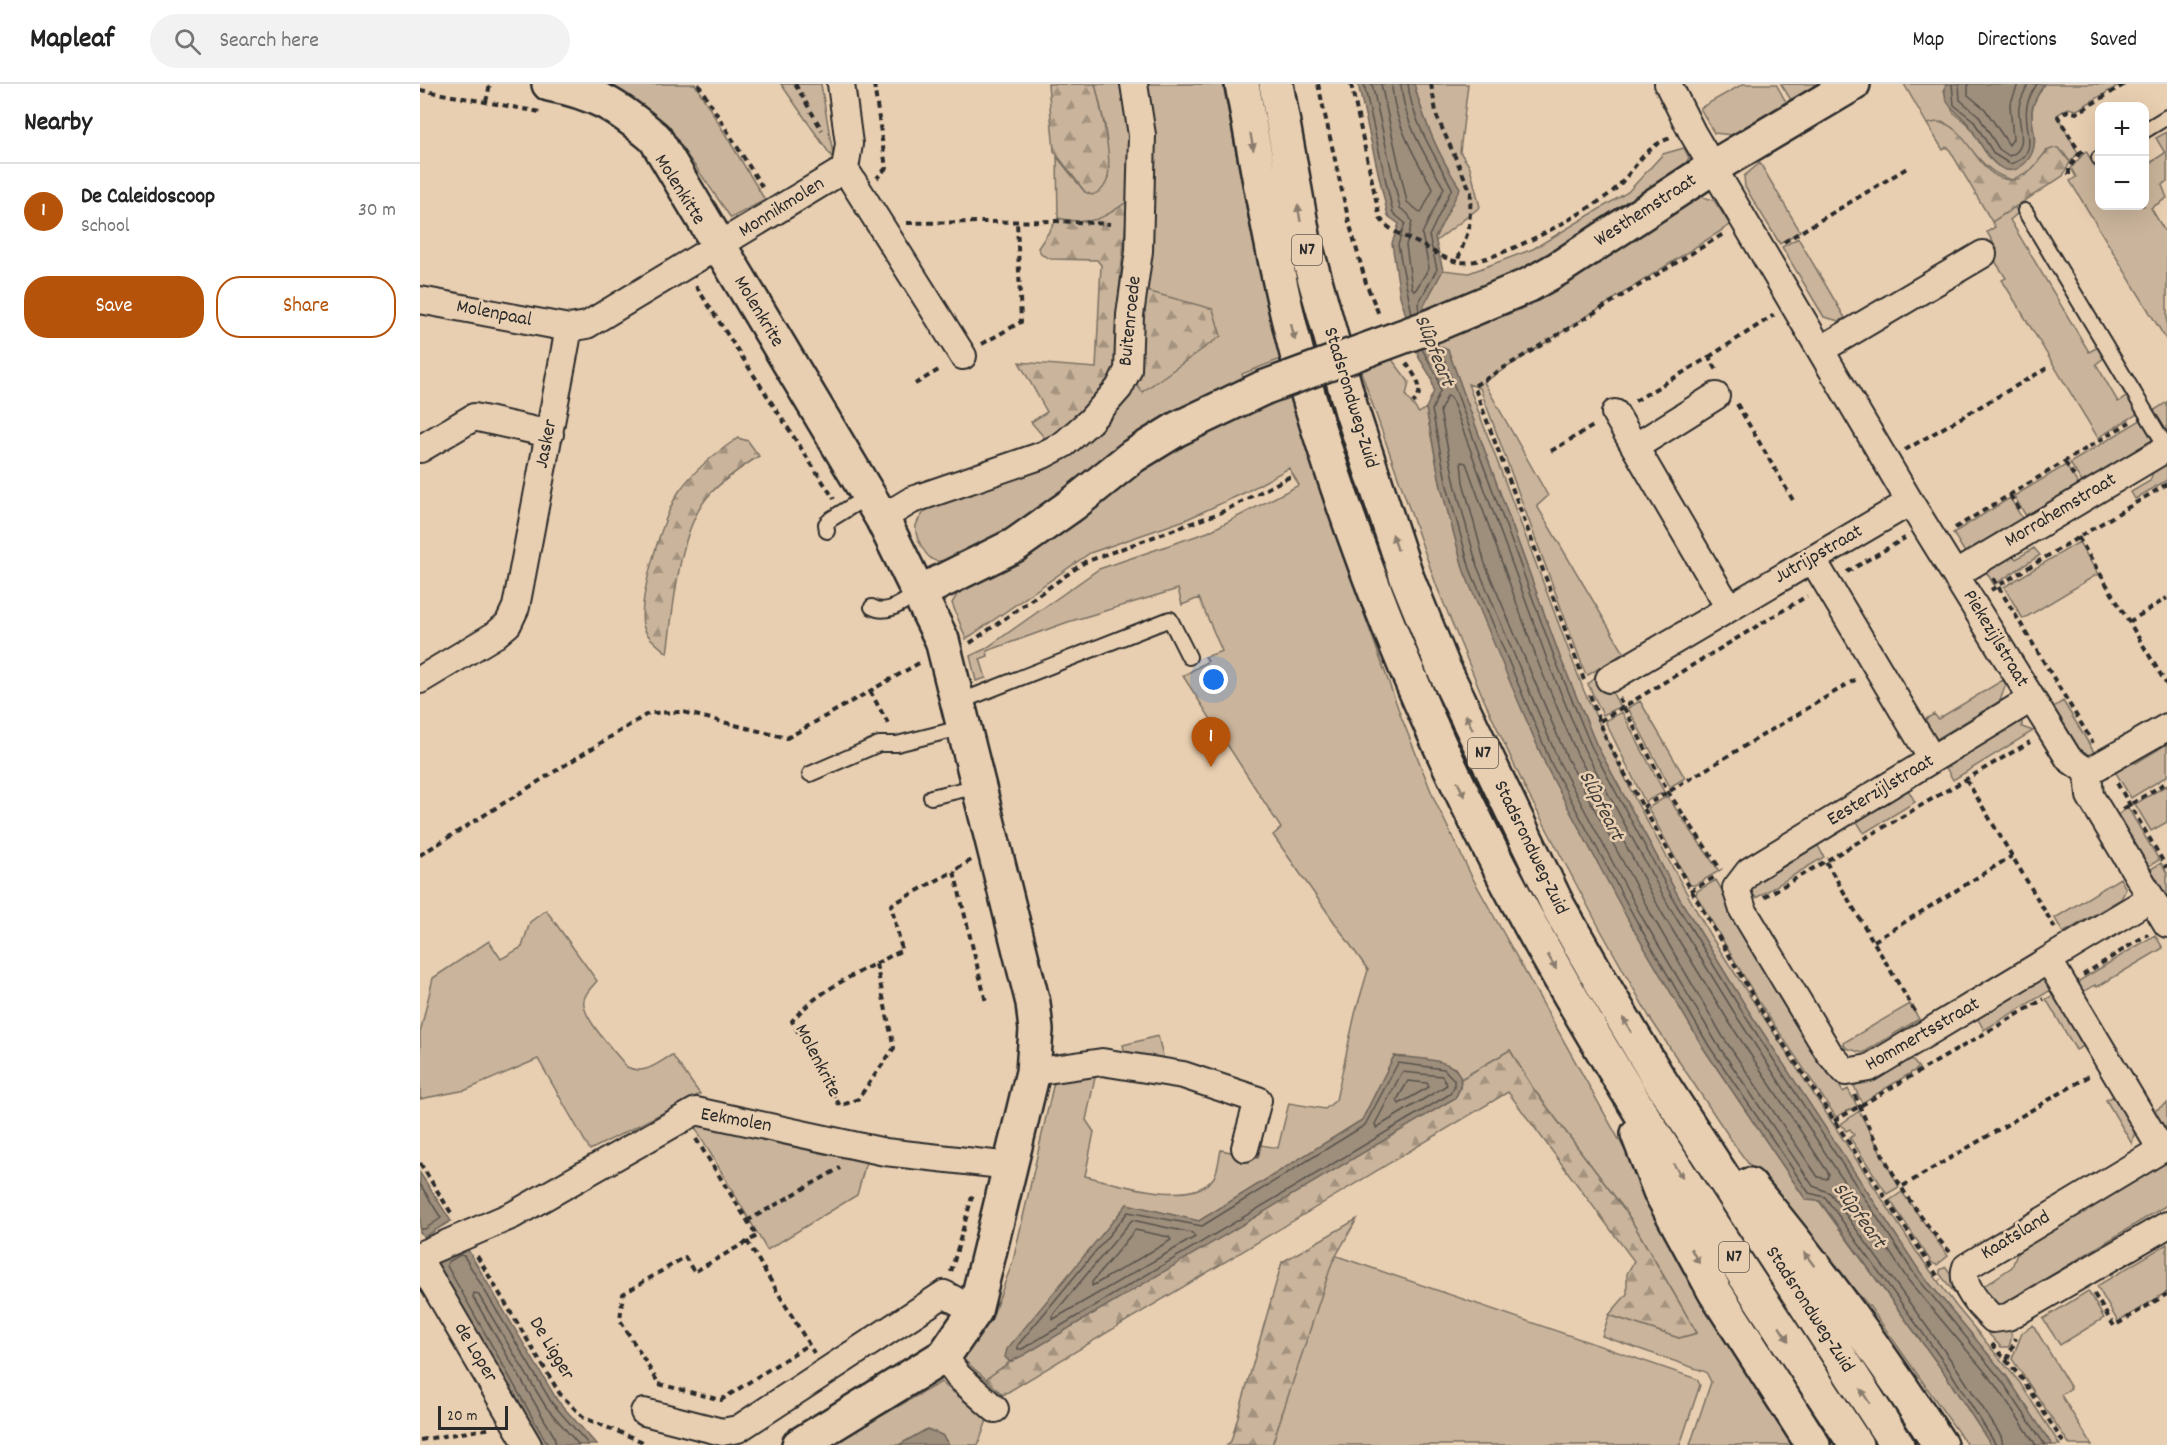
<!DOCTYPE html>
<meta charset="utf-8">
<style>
:root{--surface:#fff;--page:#f2f2f2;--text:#222;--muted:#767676;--line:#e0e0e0;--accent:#b45309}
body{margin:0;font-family:Dekko,sans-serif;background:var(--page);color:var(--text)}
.controls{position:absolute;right:18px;top:18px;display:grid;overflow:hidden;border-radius:12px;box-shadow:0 6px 24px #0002}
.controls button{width:54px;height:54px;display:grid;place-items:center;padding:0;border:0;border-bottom:2px solid var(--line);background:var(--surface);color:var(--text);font:30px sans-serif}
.scale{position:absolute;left:18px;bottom:15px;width:70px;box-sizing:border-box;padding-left:6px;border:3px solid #2b2b2b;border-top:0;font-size:16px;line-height:21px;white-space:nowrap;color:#2b2b2b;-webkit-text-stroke:4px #e9cfb1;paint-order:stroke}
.you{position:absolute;left:794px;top:596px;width:21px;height:21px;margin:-15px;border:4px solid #fff;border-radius:50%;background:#1a73e8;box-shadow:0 0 0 9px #1a73e833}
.badge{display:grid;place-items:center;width:39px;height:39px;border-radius:50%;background:var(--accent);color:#fff;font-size:20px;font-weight:700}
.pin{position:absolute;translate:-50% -50px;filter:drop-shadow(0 2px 3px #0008)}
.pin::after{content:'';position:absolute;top:32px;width:21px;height:18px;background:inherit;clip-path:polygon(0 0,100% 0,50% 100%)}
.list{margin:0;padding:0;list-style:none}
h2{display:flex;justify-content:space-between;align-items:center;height:78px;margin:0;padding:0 24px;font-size:26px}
h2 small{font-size:20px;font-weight:400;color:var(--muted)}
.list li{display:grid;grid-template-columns:39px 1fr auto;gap:18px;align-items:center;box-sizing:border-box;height:96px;padding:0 24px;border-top:2px solid var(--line)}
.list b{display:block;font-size:22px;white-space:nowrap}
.list p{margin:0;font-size:20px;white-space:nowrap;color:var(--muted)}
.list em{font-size:20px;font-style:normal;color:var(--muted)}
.actions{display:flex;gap:12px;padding:18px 24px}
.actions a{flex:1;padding:14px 0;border:2px solid var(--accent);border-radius:24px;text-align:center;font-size:21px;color:var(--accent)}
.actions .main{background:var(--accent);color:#fff}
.icon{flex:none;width:33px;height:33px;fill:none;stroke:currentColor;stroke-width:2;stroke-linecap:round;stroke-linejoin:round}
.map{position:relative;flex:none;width:1747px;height:1361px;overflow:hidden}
header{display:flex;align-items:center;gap:36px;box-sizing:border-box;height:84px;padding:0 30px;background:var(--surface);border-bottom:2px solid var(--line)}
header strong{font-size:28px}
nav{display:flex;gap:33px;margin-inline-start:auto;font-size:21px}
.search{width:420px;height:54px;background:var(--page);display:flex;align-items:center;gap:15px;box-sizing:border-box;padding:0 21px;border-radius:33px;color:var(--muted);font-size:22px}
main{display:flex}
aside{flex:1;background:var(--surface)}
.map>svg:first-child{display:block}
</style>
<header>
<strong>Mapleaf</strong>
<div class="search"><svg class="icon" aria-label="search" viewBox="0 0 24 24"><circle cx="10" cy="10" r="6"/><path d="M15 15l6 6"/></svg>Search here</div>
<nav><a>Map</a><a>Directions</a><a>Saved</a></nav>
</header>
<main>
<aside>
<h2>Nearby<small></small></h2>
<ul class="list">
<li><span class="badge">1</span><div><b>De Caleidoscoop</b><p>School</p></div><em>30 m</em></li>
</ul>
<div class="actions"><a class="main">Save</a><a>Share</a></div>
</aside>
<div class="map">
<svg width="1747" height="1361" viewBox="0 0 1747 1361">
<defs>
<pattern id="forest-firs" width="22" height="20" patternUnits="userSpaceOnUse" patternTransform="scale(1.5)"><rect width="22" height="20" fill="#cab49b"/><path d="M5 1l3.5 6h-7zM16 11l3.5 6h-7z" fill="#a4937f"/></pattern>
</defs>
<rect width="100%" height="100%" fill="#e9cfb1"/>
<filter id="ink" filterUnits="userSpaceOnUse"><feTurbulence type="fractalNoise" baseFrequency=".0167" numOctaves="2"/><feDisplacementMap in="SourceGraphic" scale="12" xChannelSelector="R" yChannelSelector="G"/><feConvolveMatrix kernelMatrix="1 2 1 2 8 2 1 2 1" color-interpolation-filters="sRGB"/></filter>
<g filter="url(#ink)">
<path fill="#cab49b" stroke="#7a7063" stroke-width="1.5" d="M176,0H275L345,116L311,134C275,82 239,20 176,0Z
M361,0H401L414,76Z
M675,0H703L710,37L708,117C682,136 671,142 638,134L637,73L665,108L688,97L685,42Z
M721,0H803L831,148L861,275L822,290L824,297L537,477L534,471C529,474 523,478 516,477C506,475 494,452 496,442C497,436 502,431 506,426L501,422L639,372L710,291L723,308Z
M994,0H1048L1040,68L1050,83L1060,123L1016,157L1015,154L1039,104C1018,71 1004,38 994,0Z
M1323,0H1356L1366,18L1312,51L1294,49L1280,24Z
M1361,0H1398L1371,16Z
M1484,0H1526L1524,7L1533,28L1548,40L1569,74L1578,82L1605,79C1625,51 1607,47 1613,22C1615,15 1620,7 1624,0H1701L1657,26L1648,24L1637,31L1658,69L1650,78L1643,68L1627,66L1613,85L1592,96C1559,88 1550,56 1524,38L1507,40Z
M1747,48V97L1742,101L1747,114L1731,124L1744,146L1747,145V257L1650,97L1656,93L1651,84L1666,67L1679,89L1680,122H1724L1725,82L1745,69L1736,54Z
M1264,64L1269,74L1263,84L1120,182L1012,230L1003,223L1023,186L1049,189L1113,165L1208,108L1243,70Z
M1340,79L1380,147L1360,160L1325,103L1324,92Z
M1278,112L1294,116L1310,141L1064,298L1128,412L1117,422L1204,569L1168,591L1165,589L1060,304L1048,300L1164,607L1217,719L1290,851L1496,1167L1536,1222L1600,1299L1640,1361H1632L1587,1293L1500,1188L1328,926L1261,817L1176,660L1140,573L1028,266L1018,262L1014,252L1021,250L1031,253L1101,225L1132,208Z
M1594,122L1598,129L1590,136L1669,268L1678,263L1685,273L1676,280L1698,318L1708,312L1719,329L1678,354L1582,196L1586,194L1573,174L1575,172L1573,168L1577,165L1567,148L1575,143L1572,138Z
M1378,154L1425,234L1419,237L1404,233L1362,163Z
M971,274L989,298L986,312L999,329L1006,324L1021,403L1044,487L1127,684L1211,841L1284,965L1386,1116L1399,1117L1525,1290L1571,1361H1547L1450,1223L1359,1121L1316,1063L1230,934L1179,843L1106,706L1064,616L1017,503L940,285Z
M872,311L918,458L982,635L1015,717L1052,793L1253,1152L1381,1361H1270L1291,1298L1286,1288L1182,1252L1189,1231L1259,1254L1277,1249L1207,1129L1112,1003L1090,966L1041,995L1035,984L974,972L942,1036L779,1137L707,1120L586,1273L590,1278L566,1295L543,1275L571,1236L593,1177L634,998L676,989L666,1036L674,1048L665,1092C695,1099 774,1125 794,1093C798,1087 799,1074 801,1066L838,1074L841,1061L858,1064L869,1019L905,1025L916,1016L935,930L948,886L853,751L861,744L763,592L788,577L785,573L802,567L779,514L762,521L758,505L648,538L567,567L568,572L560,575L566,594L556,597L550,572L565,565L679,485L788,448L879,401L869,384L826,408L765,436L670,469L546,555L532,519L539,507L616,467L727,382L770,354Z
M1747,318V351L1733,327Z
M1722,335L1736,359L1665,403L1650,379Z
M1747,374V396L1715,415L1711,408L1730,397L1735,382Z
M1646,381L1661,405L1609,437L1594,412Z
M1590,414L1605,439L1547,472L1533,449Z
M1659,458L1678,490L1603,535L1584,503Z
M1614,464L1620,471L1574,501L1564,484L1591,469L1596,475Z
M1182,589L1200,623L1183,631L1168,600Z
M1583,596L1586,600L1580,617L1517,655L1510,654L1501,638L1514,630L1518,635Z
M1220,617L1265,694L1250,703L1208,624Z
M1643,617L1677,673L1654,668L1629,626Z
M1202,628L1244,708L1225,718L1186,639L1187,636Z
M1595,637H1602V643L1613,647L1533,696L1524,680Z
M1747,660V692L1711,714L1693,684L1705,677L1716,679Z
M1747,701V738L1731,747L1715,720Z
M1486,702L1495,718L1444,749L1434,733Z
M1247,712L1299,787L1275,801H1270L1228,724Z
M1708,724L1739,776L1724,785L1693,734Z
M1396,758L1404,773L1336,814L1330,806L1334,794Z
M1741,779L1747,789V823L1726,788Z
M1700,794L1706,805L1701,815L1643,849L1635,834Z
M1296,796L1423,1008L1428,1005L1437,1022L1416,1033L1339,918L1276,811L1277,807Z
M126,826L177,897C171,904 162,912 164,921C166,938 196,969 207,983C224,992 237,979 252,971L280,1010L170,1066L118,975L46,1006L0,1015V949L13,894L69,857L81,875L102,863L110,838Z
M1735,851L1743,864L1677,903L1675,901L1661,909L1654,900Z
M1619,894L1627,897L1631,906L1564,946L1555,930Z
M1634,911L1664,962L1656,966L1626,915Z
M1490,920L1499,935L1443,969L1426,964L1423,959Z
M738,952L745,980L705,970L703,961Z
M1487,970L1499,984L1442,1019L1434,1002Z
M1694,1012L1715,1046L1712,1060L1686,1016Z
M1747,1019V1043L1738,1040L1731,1029Z
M1439,1027L1479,1103L1467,1110L1430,1054L1434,1051L1430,1045L1426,1047L1421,1040Z
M289,1035L448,1071L437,1111L347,1166L275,1043Z
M1747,1071V1121L1576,1225L1561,1204L1592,1183L1601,1159Z
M1482,1108L1528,1172L1517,1181L1512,1179L1470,1116Z
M1747,1160V1208L1698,1238L1677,1202Z
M911,1170L1277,1295L1280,1301L1260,1361H846Z
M1526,1183L1557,1232L1578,1246L1589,1245L1592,1252L1589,1263H1581L1551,1231L1520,1190V1186Z
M1668,1207L1684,1234L1640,1261L1623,1235Z
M1613,1241L1651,1304L1641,1311L1672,1361H1650L1592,1275L1602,1249Z
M521,1298L567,1336L558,1361H529L522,1351L507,1345L479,1361H410Z"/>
<path fill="url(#forest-firs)" stroke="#7a7063" stroke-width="1.5" d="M628,0H675C680,20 695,81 686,99C683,106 679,108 672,111L665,108L634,67Z
M1517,38C1549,40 1556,95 1591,96C1615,96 1620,62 1638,64L1650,78L1643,92L1572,138L1528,63L1523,66L1507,40Z
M708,117L695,249L696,284L684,308L628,358L611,338L627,328L599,278L676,284L681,181L677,176L631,175L622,171L618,164L638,134C670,142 682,136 708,117Z
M723,206L793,225L801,252L722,308L710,291Z
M318,354L328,357L339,372C322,383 304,395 291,409C258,443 254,523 247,569C238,561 226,553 223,541C218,514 244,428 260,406C275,385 297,368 318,354Z
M1090,966L1112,1003L1207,1129L1277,1249L1259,1254L1189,1231L1207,1210V1190L1214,1177L1088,1008L583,1311L566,1295L590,1278L1035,1014L1040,1005L1041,995Z
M937,1135L912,1179L852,1361H807L811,1357L862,1178Z"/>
<path fill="#9e8e7c" stroke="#70665c" stroke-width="1.5" d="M938,0H994C1004,38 1018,71 1040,104L1015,154L1023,186L1003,223L1017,262L1028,266L1140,573L1176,660L1261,817L1328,926L1500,1188L1587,1293L1632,1361H1571L1525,1290L1400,1117L1386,1116L1284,965L1211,841L1127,684L1087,591L1044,487L1021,403L1006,324L1014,307L1011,293L999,274L980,212L972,159L979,140L968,132Z
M1526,0H1624C1620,7 1614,17 1612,25C1610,46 1623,63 1603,81C1577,102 1560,56 1549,41C1538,26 1520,22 1526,0Z
M974,972C999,975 1059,973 1035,1014L604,1271L590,1278L585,1273L587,1265L707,1120L779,1137L942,1036Z
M0,1089L31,1137L4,1153L0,1148Z
M45,1161L137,1316L177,1361H124L117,1352L17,1178Z
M507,1345L522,1351L529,1361H479Z"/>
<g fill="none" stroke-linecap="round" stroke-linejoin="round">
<path stroke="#59534b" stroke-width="1.5" d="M944,0L973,129L985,139L978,161L992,230
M952,0L980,124L988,130L992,138L986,161L992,204L995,207L1009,184L1002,150L1024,104C1006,73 983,37 981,0
M961,0L987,118L1001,129L1013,105C995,74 973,36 972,0
M988,0C992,38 1015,71 1032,104L1009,152L1017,185L998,220L999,227
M1532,0L1534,21L1553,36L1574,70L1590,80C1623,71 1602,43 1607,22C1608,15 1613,6 1617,0
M1539,0L1540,16L1558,31L1579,65L1589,72C1611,65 1597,40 1599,23C1600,15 1605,7 1608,0
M1548,0V11L1565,25L1589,61L1593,55L1590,21L1598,0
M1011,261L1014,267L1023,272L1135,575L1171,662L1256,820L1323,929L1495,1191L1582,1297L1625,1361
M1002,265L1017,292L1020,307L1012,326L1027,402L1050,485L1132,681L1217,838L1289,962L1389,1109L1405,1113L1530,1287L1576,1361
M1041,378L1046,379L1119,581L1157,670L1242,829L1309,938L1409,1090L1407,1095L1398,1093L1303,953L1231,830L1147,674L1065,480L1043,398Z
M978,979L1024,985L1034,996V1003L1030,1010L602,1265H598V1261L708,1128L782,1142L945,1041Z
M982,988L1022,992L1027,1001L956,1044L955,1040Z
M988,997L1007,999L1009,1003L979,1020L977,1016Z
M0,1100L21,1134L5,1145H0
M712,1136L772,1149L775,1153L632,1236V1232Z
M715,1146L749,1153L751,1156L672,1202V1198Z
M128,1361L27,1182L28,1178L40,1171L44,1172L132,1319L169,1361
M136,1361L134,1352L53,1213L54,1209L58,1210L126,1323L159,1361
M1583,1361L1581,1352L1536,1283L1410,1109L1393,1102L1296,958L1223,835L1139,678L1057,482L1035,400L1020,327L1027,312L1031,313L1128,578L1164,665L1250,824L1317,933L1488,1196L1576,1301L1616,1361"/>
<g stroke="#2b2b2b" stroke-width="18">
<path id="lane" d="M1724,47L1747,33
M1679,74H1680
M1605,127L1747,364
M407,447L406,440L411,435L448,412
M452,523C468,532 484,517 498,509
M539,618L750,535L769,573
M390,690L459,660H477L545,643
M511,713L559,702"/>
</g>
<g stroke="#2b2b2b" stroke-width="30">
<path id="street" d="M421,0L429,60L425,85L543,272
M1248,0L1272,48L1490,418L1649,675L1668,688L1670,712L1747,840
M0,216L149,244
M1402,265L1563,170
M1195,329L1309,524
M1215,363L1296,312
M0,365L54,333L130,350
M462,434L492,416L623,371L644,360L670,337L699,304L708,286L710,231L719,167L722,51L714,0
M1393,476L1512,675
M1536,490L1747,364
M1189,595L1490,418
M0,596L75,551L88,540L96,523L149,244L167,241L425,85
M1611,615L1329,787L1316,804L1323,826L1409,969L1426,988L1449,984L1731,814
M1668,688L1747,643
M1629,877L1741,1065
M613,988L682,978L763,991L838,1016L825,1064
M1747,1062L1546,1183C1539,1201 1561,1223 1573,1235L1588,1233L1747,1141
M0,1171L93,1131L276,1027L465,1068L591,1082
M0,1177L108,1361
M524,1272L538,1292L575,1325
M224,1328L302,1348L318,1345L524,1210L555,1227"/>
</g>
<g stroke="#2b2b2b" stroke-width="38">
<path id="secondary" d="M129,0C177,9 198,23 235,54L462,434L522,556L613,919L616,946L613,988L555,1227L524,1272L379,1361
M1014,241L1109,201L1139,184L1293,83L1433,0
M500,508L595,461L653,420L713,372L757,345L843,304"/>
</g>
<g stroke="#2b2b2b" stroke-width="38">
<path id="highway" d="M822,0C843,114 862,229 897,340C950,510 1021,678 1107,835C1206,1016 1323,1188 1436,1361
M856,0L884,157L932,328L987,494L1023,583L1138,822L1187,908L1237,992L1477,1361
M1218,1050L1240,1107L1295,1208L1393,1361
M1329,1101C1398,1183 1461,1271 1520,1361"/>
</g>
<path stroke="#2b2b2b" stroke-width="4" stroke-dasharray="6 4.5" stroke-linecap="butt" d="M278,0L344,106
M375,0L402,46
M454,0L466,84L457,94
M898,0L929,138L946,199L960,233
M931,0L960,134C969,147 984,152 998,159C1010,165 1025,176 1039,178C1070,183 1161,131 1188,111C1212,94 1220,63 1251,54
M1011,0L1017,33L1051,108L1049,145L1037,178
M0,6L120,28
M66,18L70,0
M1663,67L1660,69L1638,33L1647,27L1657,29L1705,0
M1649,91V84L1660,69
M487,139L637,137L690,140
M1364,158L1487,84
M276,202L414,415
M562,260L601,238L597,137
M1289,273L1354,231
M986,279C995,292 1007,306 993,319
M495,300L522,284
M1215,317L1289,273L1298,288
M1317,320L1374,418
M1485,366L1629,283
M1131,367L1175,341
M1645,378L1654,392
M1590,411L1599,425
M1535,444L1710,338
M1658,453L1747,601
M1427,488L1485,454
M1573,494L1673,659
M1571,506L1747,400
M1709,538L1747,514
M550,559L665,478L802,428L871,392
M1164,596L1054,302L1305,149
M450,607L470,643
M1170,611L1187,657L1223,723L1341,926L1520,1196
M1199,614L1248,708L1301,786
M1180,637L1387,512
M1546,695L1635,844
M1697,699L1747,784
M1223,723L1438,594
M1703,725L1747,698
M0,771L229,629L263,628L367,654L501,578
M551,776L534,787L566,918
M1406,778L1496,929
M1270,807L1295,793
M1344,813L1610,658
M1454,857L1592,772
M456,880L474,964L438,1015L420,1022L372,937C399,904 445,886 482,866L471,821L534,787
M1663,891L1728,850
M1435,1011C1457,1066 1490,1125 1530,1168
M1414,1037L1624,915
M276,1055L337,1152L274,1188L265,1173L203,1210L200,1236L239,1300L301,1316L389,1260
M0,1079L33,1132
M1483,1102L1671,991
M327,1137L420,1084
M327,1157L394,1269
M57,1172L140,1310L164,1334L221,1357L224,1361
M531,1188L553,1109
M1674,1210L1694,1242L1747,1210
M1572,1260L1603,1296L1645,1361
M1587,1276L1596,1254
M0,1356L72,1344"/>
<use href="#lane" stroke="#e9cfb1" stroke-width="14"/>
<use href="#street" stroke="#e9cfb1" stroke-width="26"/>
<use href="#secondary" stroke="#e9cfb1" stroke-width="33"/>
<use href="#highway" stroke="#e9cfb1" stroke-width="33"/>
<g stroke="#2b2b2b" stroke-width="38" stroke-linecap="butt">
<path id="secondary-bridge" d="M843,304L1014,241"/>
</g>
<use href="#secondary-bridge" stroke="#e9cfb1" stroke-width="33"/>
</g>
<defs><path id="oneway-solid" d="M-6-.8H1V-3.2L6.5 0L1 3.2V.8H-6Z" transform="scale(1.5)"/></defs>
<g fill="#8a7d6e">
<use href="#oneway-solid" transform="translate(832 58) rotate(80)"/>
<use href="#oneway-solid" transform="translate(879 129) rotate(-100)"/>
<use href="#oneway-solid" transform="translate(873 248) rotate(76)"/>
<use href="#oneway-solid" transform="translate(975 458) rotate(-108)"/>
<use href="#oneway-solid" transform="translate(1049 638) rotate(-115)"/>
<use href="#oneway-solid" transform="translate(1041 705) rotate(63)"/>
<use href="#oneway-solid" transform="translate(1132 878) rotate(60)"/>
<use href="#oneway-solid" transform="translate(1207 941) rotate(-121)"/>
<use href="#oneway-solid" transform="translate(1258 1087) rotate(58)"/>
<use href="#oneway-solid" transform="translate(1275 1172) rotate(61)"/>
<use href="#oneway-solid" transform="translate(1389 1175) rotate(-127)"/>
<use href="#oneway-solid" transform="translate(1364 1250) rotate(57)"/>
<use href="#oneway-solid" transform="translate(1445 1312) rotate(-123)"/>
</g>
</g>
<g text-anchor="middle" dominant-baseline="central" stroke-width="5" stroke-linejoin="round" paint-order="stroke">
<g fill="#e9cfb1" stroke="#645c53" stroke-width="1.5">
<rect x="872" y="151" width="30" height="30" rx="4.5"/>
<rect x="1048" y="654" width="30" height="30" rx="4.5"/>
<rect x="1299" y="1158" width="30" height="30" rx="4.5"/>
</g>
<g font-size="18" font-weight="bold" fill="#2b2b2b">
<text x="887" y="166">N7</text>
<text x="1063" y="669">N7</text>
<text x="1314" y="1173">N7</text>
</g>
<g font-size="20" fill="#2b2b2b" stroke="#e9cfb1">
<text transform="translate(259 106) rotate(58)">Molenkitte</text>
<text transform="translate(362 124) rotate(-32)">Monnikmolen</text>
<text transform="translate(1226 127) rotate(-33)">Westhemstraat</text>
<text transform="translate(338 228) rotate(59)">Molenkrite</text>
<text transform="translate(74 230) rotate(11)">Molenpaal</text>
<text transform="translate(711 237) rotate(-84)">Buitenroede</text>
<text transform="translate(930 314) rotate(73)">Stadsrondweg-Zuid</text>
<text transform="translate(127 360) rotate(-79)">Jasker</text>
<text transform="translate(1641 427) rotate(-31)">Morrahemstraat</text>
<text transform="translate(1399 471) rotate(-30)">Jutrijpstraat</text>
<text transform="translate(1575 555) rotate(59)">Piekezijlstraat</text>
<text transform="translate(1461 707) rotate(-31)">Eesterzijlstraat</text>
<text transform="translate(1110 764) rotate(64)">Stadsrondweg-Zuid</text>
<text transform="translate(1503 951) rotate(-30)">Hommertsstraat</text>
<text transform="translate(397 977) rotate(63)">Molenkrite</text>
<text transform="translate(316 1037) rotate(10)">Eekmolen</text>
<text transform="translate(1596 1152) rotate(-31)">Kaatsland</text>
<text transform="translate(1389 1226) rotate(57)">Stadsrondweg-Zuid</text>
<text transform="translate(131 1265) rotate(59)">De Ligger</text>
<text transform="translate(55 1269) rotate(59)">de Loper</text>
</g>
<g font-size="21" font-style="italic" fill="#423f3b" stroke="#e9cfb1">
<text transform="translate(1013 267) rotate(68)">Slûpfeart</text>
<text transform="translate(1180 722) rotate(63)">Slûpfeart</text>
<text transform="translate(1438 1132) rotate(54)">Slûpfeart</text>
</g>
</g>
</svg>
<div class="controls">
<button>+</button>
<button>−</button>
</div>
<div class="scale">20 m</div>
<div class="you"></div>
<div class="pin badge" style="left:791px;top:683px">1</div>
</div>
</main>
